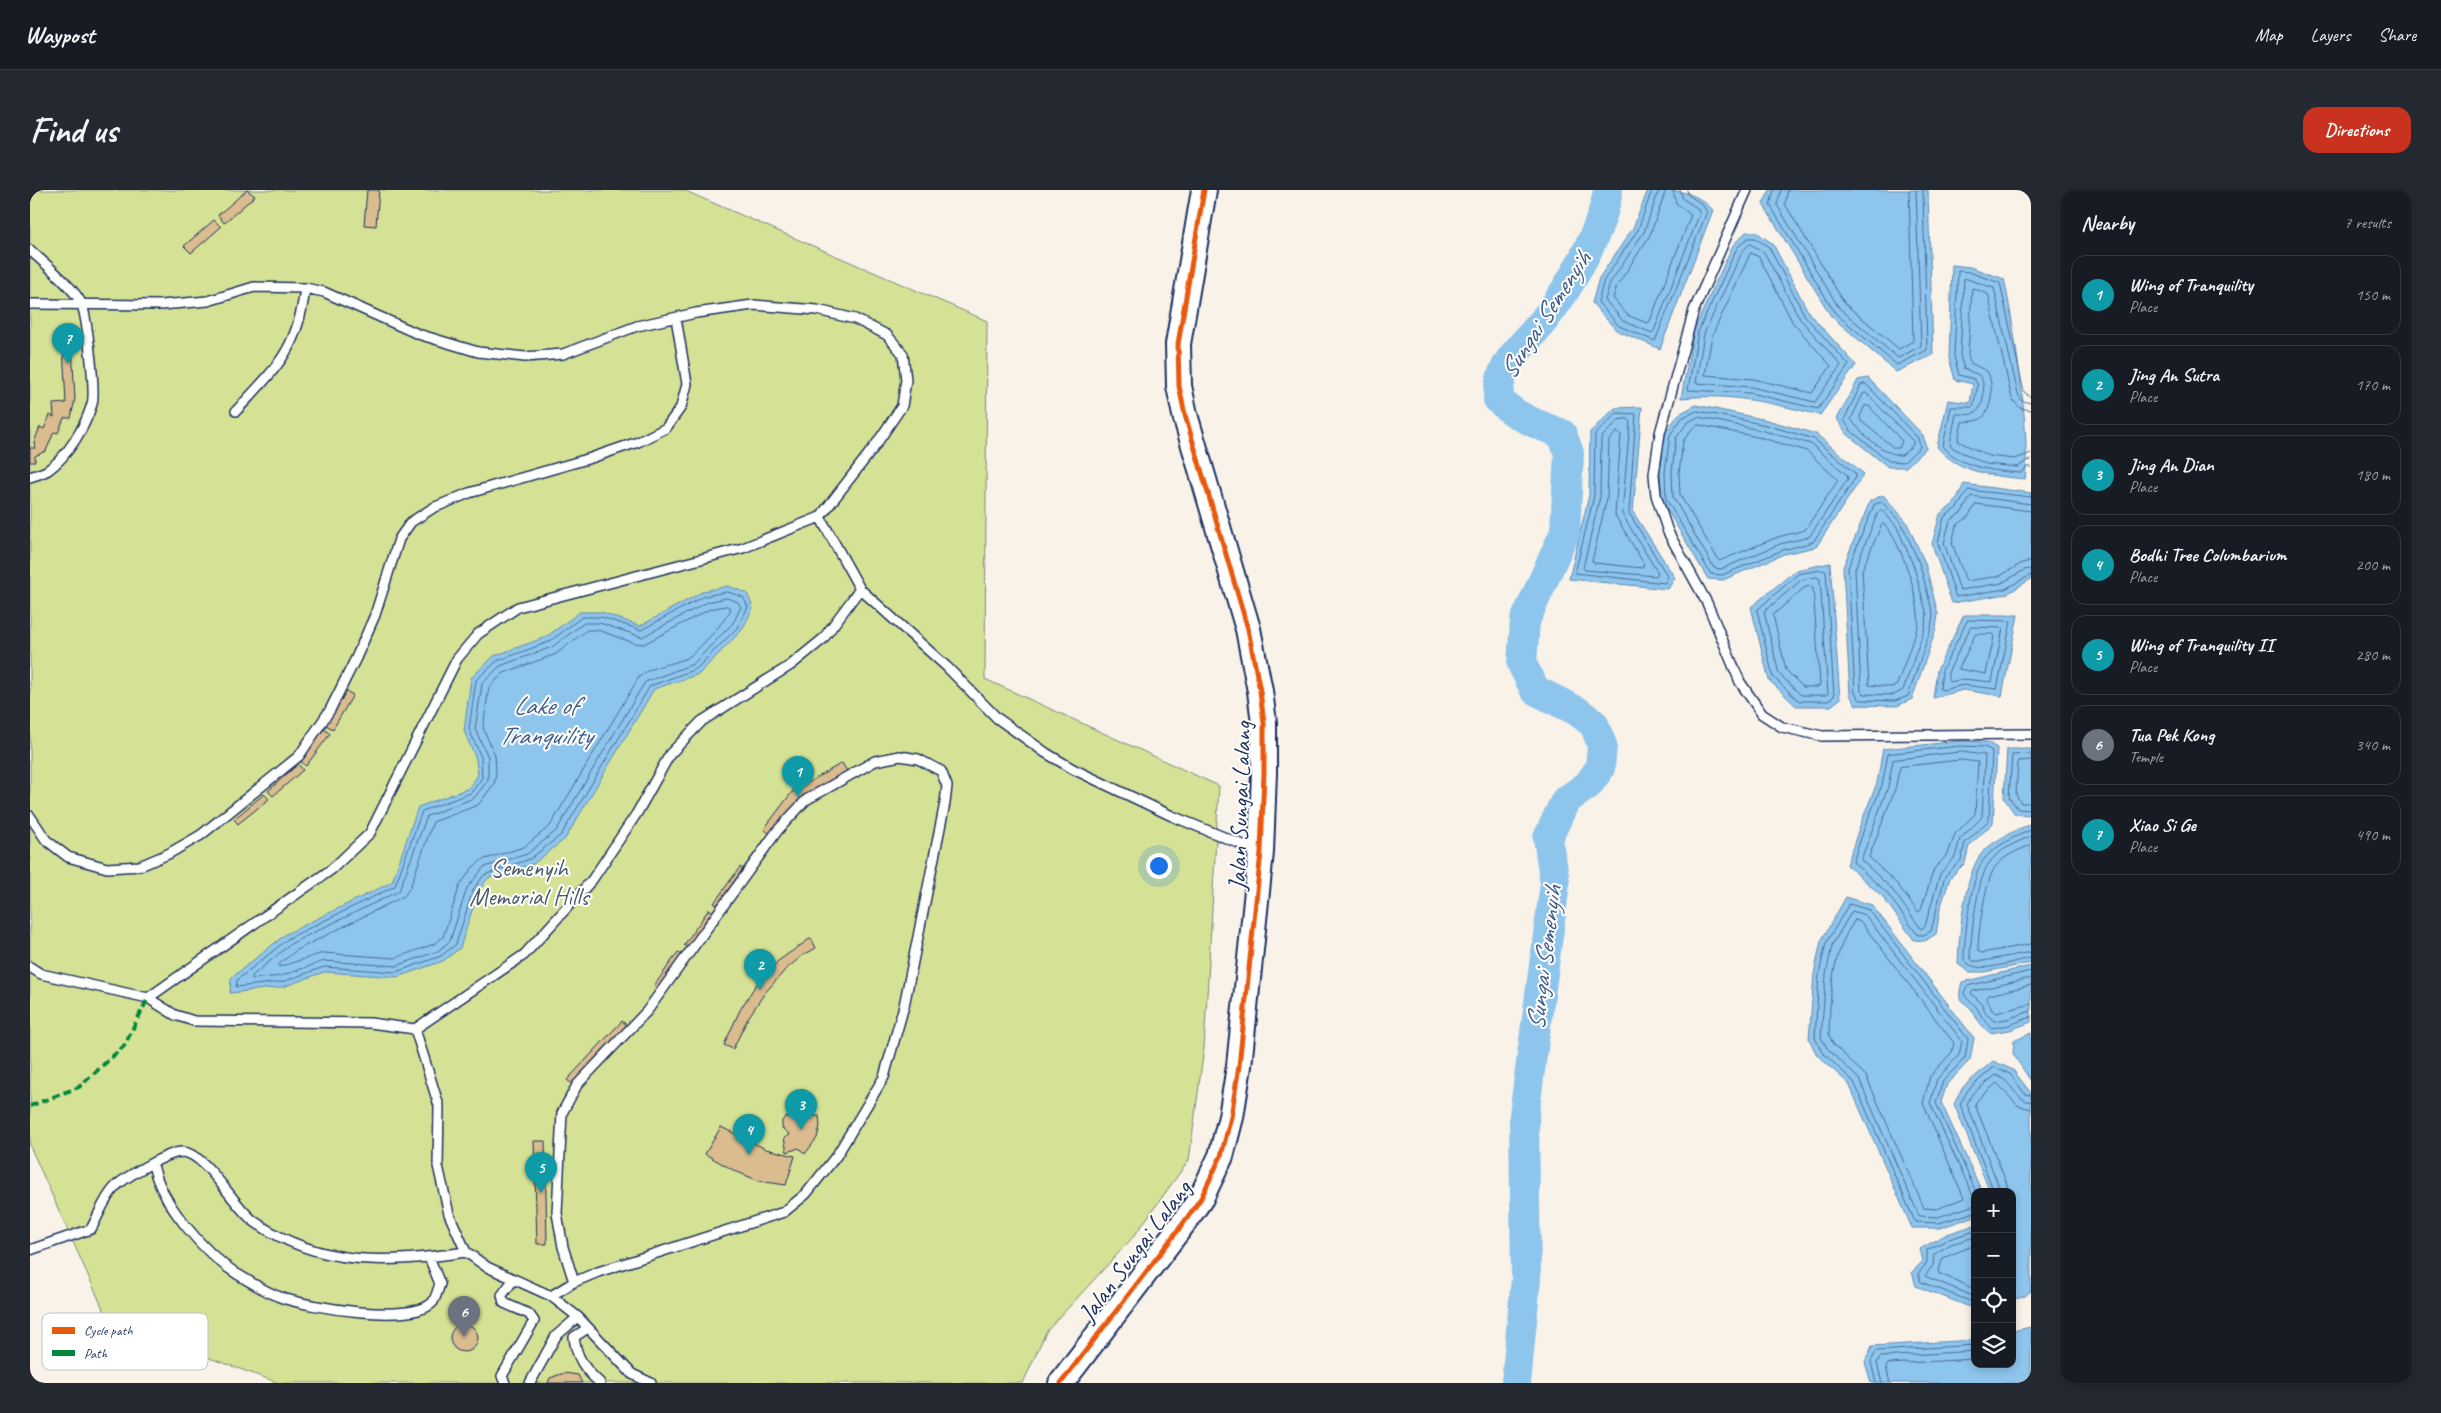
<!DOCTYPE html>
<meta charset="utf-8">
<style>
:root{--surface:#171b24;--page:#242831;--text:#f1f3f6;--muted:#9ea1a6;--line:#363941;--accent:#c8321e}
body{margin:0;font-family:Caveat,sans-serif;background:var(--page);color:var(--text)}
.controls{position:absolute;right:15px;bottom:15px;display:grid;overflow:hidden;border-radius:10px;box-shadow:0 2px 8px #0003}
.controls button{width:45px;height:45px;display:grid;place-items:center;padding:0;border:0;border-bottom:1px solid var(--line);background:var(--surface);color:var(--text);font:25px sans-serif}
.you{position:absolute;left:1128px;top:675px;width:18px;height:18px;margin:-12px;border:4px solid #fff;border-radius:50%;background:#1a73e8;box-shadow:0 0 0 8px #1a73e833}
.badge{display:grid;place-items:center;width:32px;height:32px;border-radius:50%;background:var(--accent);color:#fff;font-size:16px;font-weight:700}
.pin{position:absolute;translate:-50% -41px;filter:drop-shadow(0 1px 2px #0008)}
.pin::after{content:'';position:absolute;top:26px;width:18px;height:15px;background:inherit;clip-path:polygon(0 0,100% 0,50% 100%)}
.list{margin:0;padding:0;list-style:none}
h2{display:flex;justify-content:space-between;align-items:center;height:65px;margin:0;padding:0 20px;font-size:21px}
h2 small{font-size:16px;font-weight:400;color:var(--muted)}
.list li{display:grid;grid-template-columns:32px 1fr auto;gap:15px;align-items:center;box-sizing:border-box;height:80px;margin:0 10px 10px;padding:0 10px;border:1px solid var(--line);border-radius:15px}
.list b{display:block;font-size:19px;white-space:nowrap}
.list p{margin:0;font-size:16px;white-space:nowrap;color:var(--muted)}
.list em{font-size:16px;font-style:normal;color:var(--muted)}
.icon{flex:none;width:28px;height:28px;fill:none;stroke:currentColor;stroke-width:2;stroke-linecap:round;stroke-linejoin:round}
.map{position:relative;flex:none;width:2001px;height:1193px;overflow:hidden;border-radius:15px}
header{display:flex;align-items:center;gap:30px;box-sizing:border-box;height:70px;padding:0 25px;background:var(--surface);border-bottom:1px solid var(--line)}
header strong{font-size:24px}
nav{display:flex;gap:28px;margin-inline-start:auto;font-size:18px}
.intro{display:flex;align-items:center;justify-content:space-between;box-sizing:border-box;height:120px;padding:0 30px}
h1{margin:0;font-size:35px}
.button{padding:12px 22px;border-radius:15px;background:var(--accent);color:#fff;font-size:18px;font-weight:700}
main{display:flex;gap:30px;padding:0 30px}
aside{flex:1;background:var(--surface);border-radius:15px;box-shadow:0 2px 8px #0003}
.map>svg:first-child{display:block}
</style>
<header>
<strong>Waypost</strong>
<nav><a>Map</a><a>Layers</a><a>Share</a></nav>
</header>
<div class="intro"><h1>Find us</h1><a class="button">Directions</a></div>
<main>
<div class="map">
<svg width="2001" height="1193" viewBox="0 0 2001 1193">
<rect width="100%" height="100%" fill="#f8f2e8"/>
<filter id="ink" filterUnits="userSpaceOnUse"><feTurbulence type="fractalNoise" baseFrequency=".02" numOctaves="2"/><feDisplacementMap in="SourceGraphic" scale="10" xChannelSelector="R" yChannelSelector="G"/><feConvolveMatrix kernelMatrix="1 2 1 2 8 2 1 2 1" color-interpolation-filters="sRGB"/></filter>
<g filter="url(#ink)">
<path fill="#d5e295" stroke="#78887a" d="M0,0H653L957,131L955,489L1189,596L1174,858L1159,970L1104,1046L1016,1142L993,1193H249L79,1132L0,956Z"/>
<path fill="#8ec5ec" stroke="#6089b3" d="M1618,0C1646,0 1664,0 1683,20L1630,159L1586,140L1562,113L1569,88L1603,38Z
M1740,0H1898L1903,165L1866,182L1801,126L1733,14Z
M1716,42H1726L1743,54L1779,123L1826,175L1790,225C1740,213 1703,203 1651,208L1664,140L1703,55Z
M1922,75L1940,77L1974,89C1984,134 2001,249 1995,289C1963,286 1929,283 1907,257L1918,210L1940,213L1943,194L1925,190L1919,168Z
M1838,188L1893,245L1896,258L1876,277H1858L1817,244L1807,229L1828,190Z
M1666,215L1737,230L1786,244L1834,284L1786,357L1754,364L1693,390L1678,389L1632,311L1630,282L1635,243L1649,224Z
M1612,217L1603,322L1645,388L1638,399L1539,389L1559,305L1560,242L1585,218Z
M1934,294L2001,303V389L1977,404L1922,413L1902,354L1910,324L1924,314Z
M1853,305L1876,331L1895,373L1908,424L1906,439L1882,509L1867,516L1826,515L1820,505L1813,377L1840,311Z
M1800,373L1810,509L1801,516H1766L1739,490L1721,417L1766,380Z
M698,396L717,403L723,418L712,440L669,484L624,499L535,649L503,674L458,688L448,702L430,758L413,771L367,787L294,782L253,797L200,803L201,788L256,744L362,692L388,617L439,598L448,585L446,569L434,541L441,488L464,466L516,447L550,422H571L610,436L674,401Z
M1934,425H1988L1972,506L1933,500L1903,508L1907,480Z
M1931,551L1957,552L1967,558L1963,633L1939,656L1935,673L1920,688L1910,719L1906,744L1895,751L1884,750L1852,706L1817,675L1829,638L1847,593L1853,559Z
M1977,559H2001V625L1985,624L1974,608Z
M2001,634V773L1954,782H1939L1928,774C1929,746 1934,690 1949,667C1958,653 1985,640 2001,634Z
M1816,707L1842,715L1944,848L1940,870L1917,894L1911,912L1952,1002H1945V1026L1910,1038H1882L1819,894L1787,865L1779,849L1784,784L1791,751Z
M2001,776V832L1980,840L1960,843C1952,836 1948,831 1943,822C1935,808 1925,817 1932,792Z
M2001,843V891L1983,864L1984,851Z
M1963,871L1983,880L2001,903V1101L1995,1106L1982,1110V1002H1960L1924,914L1933,897Z
M1945,1035V1119L1886,1096L1882,1082L1893,1071L1890,1059L1917,1044Z
M2001,1137V1193H1841L1835,1172L1842,1156L1945,1150V1174H1982V1141Z"/>
<g fill="none" stroke-linecap="round" stroke-linejoin="round">
<path stroke="#496b97" stroke-width="1" d="M1622,0L1608,40L1574,90L1568,112L1589,136L1625,151L1677,22L1672,14L1658,5L1657,0
M1629,0L1614,42L1580,93L1575,110L1593,131L1622,143L1624,141L1670,23L1667,18L1653,9L1650,0
M1636,0L1620,45L1587,96L1583,108L1597,125L1617,133L1620,131L1661,25L1646,13L1643,0
M1744,0L1740,15L1805,123L1867,175L1897,160L1893,0
M1751,0L1747,15L1809,118L1868,168L1891,156L1886,0
M1758,0L1755,14L1815,114L1869,159L1883,151L1879,0
M1718,48H1725L1739,57L1775,126L1819,175L1788,219L1720,203L1658,200L1668,142L1707,58Z
M1720,54L1734,62L1770,129L1811,175L1785,212L1721,197L1666,193L1674,144L1712,62Z
M1721,63L1729,67L1763,133L1801,176L1782,203L1723,189L1675,185L1682,146Z
M1836,194L1888,248L1890,257L1874,272L1859,271L1821,241L1814,230L1831,195Z
M1836,203L1883,251V255L1872,265C1857,267 1829,242 1821,229L1833,204Z
M2001,207L1994,202L1970,93L1939,82L1928,81L1924,166L1929,185L1944,189L1948,195L1943,217H1921L1913,256C1930,278 1965,281 1991,283L1997,277H2001
M2001,213L1992,211L1988,204L1964,98L1934,88L1930,166L1934,179L1949,185C1956,192 1955,216 1946,222C1940,227 1932,223 1926,224L1920,254L1923,258L1956,274L1988,277L1995,272L2001,270
M1835,216H1839L1872,251L1869,258H1864L1831,231L1830,227Z
M2001,220L1990,218L1982,209L1958,104L1942,98L1938,165L1940,173L1957,181C1964,193 1963,218 1952,228C1946,232 1939,231 1932,232L1928,251L1959,266L1985,269L2001,263
M1667,221L1736,235L1784,249L1826,284V287L1783,352L1753,360L1692,385L1681,384L1636,309L1635,282L1640,245L1652,228Z
M1587,223L1606,224L1599,323L1638,387L1635,393L1545,383L1564,306L1565,245Z
M1668,227L1734,241L1781,254L1817,285L1818,289L1779,347L1750,354L1691,379L1684,378L1643,307L1642,282L1646,248L1657,233Z
M1598,229L1600,232L1592,324L1628,383L1626,386L1555,380L1553,378L1570,307L1571,248L1589,230Z
M1669,235L1732,248L1777,261L1808,290L1775,340L1748,347L1689,371L1650,305L1649,283L1653,251L1662,239Z
M1587,242L1591,244L1585,325L1614,374L1612,378L1565,373L1562,371L1577,308L1579,251Z
M2001,307L1938,300L1927,318L1914,327L1908,353L1926,407L1975,399L2001,385
M1852,312L1872,334L1890,375L1903,424L1901,438L1878,506L1865,511L1830,510L1825,503L1818,378L1844,315Z
M2001,314L1941,306L1932,322L1920,331L1914,353L1930,400L1972,393L1994,380L2001,379
M1852,320L1867,337L1884,377L1897,425L1895,437L1873,500L1864,505L1834,504L1831,501L1825,379L1848,322Z
M2001,321L1946,314L1938,327L1926,336L1922,353L1936,391L1970,386L1992,373L2001,371
M1854,334C1871,351 1891,412 1888,435L1867,495L1862,497L1839,495L1832,380L1851,336Z
M1793,380L1796,382L1804,506L1798,511H1769L1743,487L1727,420L1768,384Z
M1787,387L1790,389L1798,503L1796,505H1771L1749,484L1734,422L1771,390Z
M1780,396L1783,398L1790,495L1787,497H1773L1756,480L1743,425L1774,398Z
M698,402L713,407L718,417L708,437L666,479L620,496L531,645L500,669L454,685L443,700L426,754L411,766L366,782L294,777L252,792L206,797L207,790L259,748L365,696L392,621L441,603L452,588L451,567L439,539L446,490L467,471L519,452L552,427H571L611,440L675,406Z
M697,408L708,412L711,417L703,433L663,474L615,492L526,641L497,664L454,677L437,698L420,751L408,761L366,776L294,771L251,786L222,789V786L262,753L369,701L397,626L444,608L458,590V567L445,539L452,494L470,476L522,457L554,433H570L612,447L678,412Z
M697,416L701,419C697,429 666,463 657,468C642,475 621,475 609,487L520,636L494,657L452,670L443,677L430,695L413,747L404,754L365,768L293,763L249,777V774L267,760L374,706L380,698L403,632L448,615L464,594L466,585L465,565L453,538L459,497L474,483L526,464L557,440H568L604,453L614,454L680,419Z
M1938,430L1981,431L1967,499L1933,495L1913,500L1910,499L1912,481Z
M1941,437L1973,438L1962,492L1933,489L1920,492L1918,490V483Z
M1946,444H1962L1964,446L1956,484L1929,479Z
M1931,556L1955,557L1962,561L1959,630L1935,653L1931,670L1915,686L1901,741L1894,745H1888L1856,702L1823,672L1834,639L1852,595L1858,564Z
M1931,562L1955,565L1952,627L1930,649L1925,667L1910,684L1895,736L1891,739L1861,698L1831,670L1858,597L1863,570Z
M2001,564L1982,565L1979,607L1988,619L2001,620
M1931,570L1948,572L1945,624L1925,644L1918,664L1904,679L1891,720L1888,722L1867,694L1839,667L1865,599L1870,577Z
M2001,570L1988,571L1986,605L1991,613H2001
M2001,640C1984,647 1968,654 1955,668C1941,682 1934,750 1934,770C1947,787 1983,770 2001,768
M2001,646C1987,652 1968,660 1959,673C1947,689 1941,746 1940,767L1943,771H1953L2001,762
M2001,655C1989,660 1973,666 1965,677C1955,692 1948,743 1948,761L1952,763L2001,754
M1825,730L1831,732L1924,853L1922,862L1900,886L1893,913L1934,1008L1907,1019L1894,1018L1836,886L1803,854L1799,845C1800,806 1801,763 1825,730Z
M2001,781L1937,796L1934,803C1937,811 1943,812 1947,818C1952,827 1954,831 1961,838L1979,835L2001,827
M2001,788L1943,801L1941,803L1952,814L1956,824L1964,831L1977,829L2001,821
M2001,795L1959,805L1957,808L1962,820L1966,823L2001,814
M1964,1002L1930,914L1938,900L1964,877L1980,884L1995,904L2001,905
M1971,1002L1937,914L1942,904L1966,885C1981,890 1986,911 2001,912
M1978,1002L1977,994L1945,915L1948,909L1967,893L1987,915L2001,919
M1945,1010L1900,913L1907,889L1929,865L1932,851L1835,725L1822,721L1802,755L1796,785L1791,847L1797,858L1829,889L1889,1026L1908,1027L1945,1015
M1945,1022L1909,1033L1885,1032L1824,892L1792,862L1785,848L1789,784L1796,753L1819,714L1839,720L1938,849L1935,868L1913,891L1906,913L1946,1002
M1945,1041L1919,1049L1897,1060V1073L1888,1084L1891,1092L1945,1113
M1945,1047L1921,1054L1904,1064L1903,1075L1895,1086L1945,1107
M1945,1055L1913,1068L1908,1083L1945,1099
M1846,1193L1841,1172L1846,1161L1945,1155
M1852,1193L1847,1173L1850,1167L1945,1161
M1860,1193L1856,1177L1858,1174L1945,1169"/>
<path stroke="#8ec5ec" stroke-width="30" d="M1486,1193L1496,1089L1494,925L1525,693L1518,648L1535,611L1558,595L1570,578L1572,555L1564,534L1547,521L1505,500L1492,474L1495,431L1535,342L1539,263L1532,244C1509,235 1485,227 1468,209C1468,170 1496,155 1517,126C1541,95 1573,39 1578,0"/>
</g>
<path fill="#dabc8e" stroke="#1b2f5e" d="M217,0L225,6L194,33L188,25Z
M337,0H349L346,36L334,35Z
M184,30L191,37L161,63L154,56Z
M32,140H41L45,208L41,228H34L28,243L24,242L16,261L5,266V272H0V258H5L4,252L10,237L14,239L20,225L24,227L23,214L36,213Z
M316,501L323,505L303,539L296,535Z
M294,539L300,544L276,576L270,571Z
M812,573L818,583L768,612L742,646L734,639L762,602Z
M268,574L273,580L243,606L238,601Z
M234,604L239,609L208,634L204,629Z
M710,677L714,680L689,716L684,713Z
M679,719L684,723L659,758L654,755Z
M781,748L786,758L772,766L755,780L734,804L718,828L703,859L694,855L710,820L725,796L748,771Z
M648,762L654,765L629,800L624,796Z
M592,831L598,836L543,895L537,890Z
M778,913L783,926H789L790,936L787,948L775,964L769,958L757,962L754,948L760,945L752,938V931L755,927H767L764,922Z
M691,937L736,959L765,966L756,995L729,991L705,981L675,964Z
M504,951H515L517,1054H507Z
M420 1148a14 14 0 1 1 28 0a14 14 0 1 1-28 0Z
M534,1183L548,1185L552,1193H518L520,1188Z"/>
<g fill="none" stroke-linecap="round" stroke-linejoin="round">
<g stroke="#1b2f5e" stroke-width="12">
<path id="lane" d="M1717,0L1664,120L1630,243L1624,284L1626,305L1638,342L1677,413L1710,492L1732,524L1752,537L1792,546L2001,544
M0,60C13,72 46,99 52,115C57,129 66,201 62,214C55,237 38,266 18,280C13,283 6,285 0,287
M0,114L131,115L178,111L224,97L275,98L294,102L388,144L448,162L495,167L533,164L607,136L666,123L723,115L787,120L825,129L857,145L873,164L876,190L872,216L845,256L790,327L713,358L488,417L448,444L427,469L340,643L302,679L118,808
M206,221C246,178 268,160 275,98
M790,327L830,399L917,477L967,528L1016,563L1043,579L1142,626L1228,661
M0,626L16,650L38,667L77,678L110,676L138,664L171,645L269,566L300,520L326,468L345,425L369,349L381,332L403,318L439,303L561,268L608,252L636,238L651,217L657,194L646,128
M0,777L11,784L118,808L145,825L164,831L340,833L385,839L494,765L562,690L607,623L640,564L672,531L761,475L793,449L830,399
M385,839L409,916L408,976L419,1024L436,1062L457,1077L521,1106L548,1127L602,1184L621,1193
M123,974C130,1012 174,1063 207,1084C220,1092 236,1102 250,1107C277,1117 383,1135 403,1112C406,1107 408,1099 410,1094L399,1067
M0,1060L61,1039C69,1025 74,1008 86,996C97,986 138,962 152,962C177,963 204,1018 225,1032C292,1078 359,1073 436,1062
M521,1106L544,1092L568,1082L754,1022L776,1004L807,965L854,887L874,816L915,613L917,596L911,581L888,569L870,566L845,571L776,610L748,640L617,821L547,895L532,923L527,1023L533,1057L544,1092
M558,1138L544,1147C546,1167 555,1180 570,1193
M475,1193L472,1186L504,1131L499,1124L474,1113L472,1105L484,1089
M500,1193L526,1146L548,1127"/>
</g>
<g stroke="#1b2f5e" stroke-width="28">
<path id="secondary" d="M1031,1193L1155,1031L1171,1008L1191,966L1201,927L1209,876L1231,662L1234,582V533L1230,501L1218,439L1155,225L1149,196L1148,154L1174,0"/>
</g>
<use href="#lane" stroke="#fff" stroke-width="9"/>
<use href="#secondary" stroke="#fff" stroke-width="24"/>
<path stroke="#00873e" stroke-width="4" stroke-dasharray="8 4" stroke-linecap="butt" d="M0,916L49,897L94,856L118,808"/>
<g stroke="#fff" stroke-width="8">
<path id="cycleway" d="M1031,1193L1155,1031L1171,1008L1191,966L1201,927L1209,876L1231,662L1234,582V533L1230,501L1218,439L1155,225L1149,196L1148,154L1174,0"/>
</g>
<use href="#cycleway" stroke="#e8590c" stroke-width="5"/>
</g>
</g>
<g text-anchor="middle" dominant-baseline="central" stroke-width="4" stroke-linejoin="round" paint-order="stroke">
<g font-size="25" fill="#1b2f5e" stroke="#fff">
<text transform="translate(1210 616) rotate(-88)">Jalan Sungai Lalang</text>
<text transform="translate(1105 1061) rotate(-53)">Jalan Sungai Lalang</text>
</g>
<g font-size="25" fill="#4a5c6c" stroke="#fff">
<text x="499" y="678">Semenyih<tspan x="499" dy="29">Memorial Hills</tspan></text>
</g>
<g font-size="26" font-style="italic" fill="#3e5c89" stroke="#fff">
<text transform="translate(1515 125) rotate(-57)">Sungai Semenyih</text>
<text x="515" y="515">Lake of<tspan x="515" dy="30">Tranquility</tspan></text>
<text transform="translate(1514 768) rotate(-83)">Sungai Semenyih</text>
</g>
</g>
<rect x="12" y="1123" width="166" height="57" rx="8" fill="#fff" stroke="#bbc1cf" stroke-width="1"/>
<rect x="22" y="1137" width="23" height="7" fill="#e8590c"/>
<rect x="22" y="1160" width="23" height="6" fill="#00873e"/>
<g font-size="14" fill="#1b2f5e">
<text x="54" y="1145">Cycle path</text>
<text x="54" y="1168">Path</text>
</g>
</svg>
<div class="controls">
<button>+</button>
<button>−</button>
<button><svg class="icon" aria-label="locate" viewBox="0 0 24 24"><circle cx="12" cy="12" r="6"/><path d="M12 2v4M12 18v4M2 12h4M18 12h4"/></svg></button>
<button><svg class="icon" aria-label="layers" viewBox="0 0 24 24"><path d="M12 4l9 5-9 5-9-5zM3 14l9 5 9-5"/></svg></button>
</div>
<div class="you"></div>
<div class="pin badge" style="left:768px;top:607px;background:#0f9aa8">1</div>
<div class="pin badge" style="left:730px;top:800px;background:#0f9aa8">2</div>
<div class="pin badge" style="left:771px;top:940px;background:#0f9aa8">3</div>
<div class="pin badge" style="left:719px;top:965px;background:#0f9aa8">4</div>
<div class="pin badge" style="left:511px;top:1003px;background:#0f9aa8">5</div>
<div class="pin badge" style="left:434px;top:1147px;background:#6b7280">6</div>
<div class="pin badge" style="left:38px;top:174px;background:#0f9aa8">7</div>
</div>
<aside>
<h2>Nearby<small>7 results</small></h2>
<ul class="list">
<li><span class="badge" style="background:#0f9aa8">1</span><div><b>Wing of Tranquility</b><p>Place</p></div><em>150 m</em></li>
<li><span class="badge" style="background:#0f9aa8">2</span><div><b>Jing An Sutra</b><p>Place</p></div><em>170 m</em></li>
<li><span class="badge" style="background:#0f9aa8">3</span><div><b>Jing An Dian</b><p>Place</p></div><em>180 m</em></li>
<li><span class="badge" style="background:#0f9aa8">4</span><div><b>Bodhi Tree Columbarium</b><p>Place</p></div><em>200 m</em></li>
<li><span class="badge" style="background:#0f9aa8">5</span><div><b>Wing of Tranquility II</b><p>Place</p></div><em>280 m</em></li>
<li><span class="badge" style="background:#6b7280">6</span><div><b>Tua Pek Kong</b><p>Temple</p></div><em>340 m</em></li>
<li><span class="badge" style="background:#0f9aa8">7</span><div><b>Xiao Si Ge</b><p>Place</p></div><em>490 m</em></li>
</ul>
</aside>
</main>
